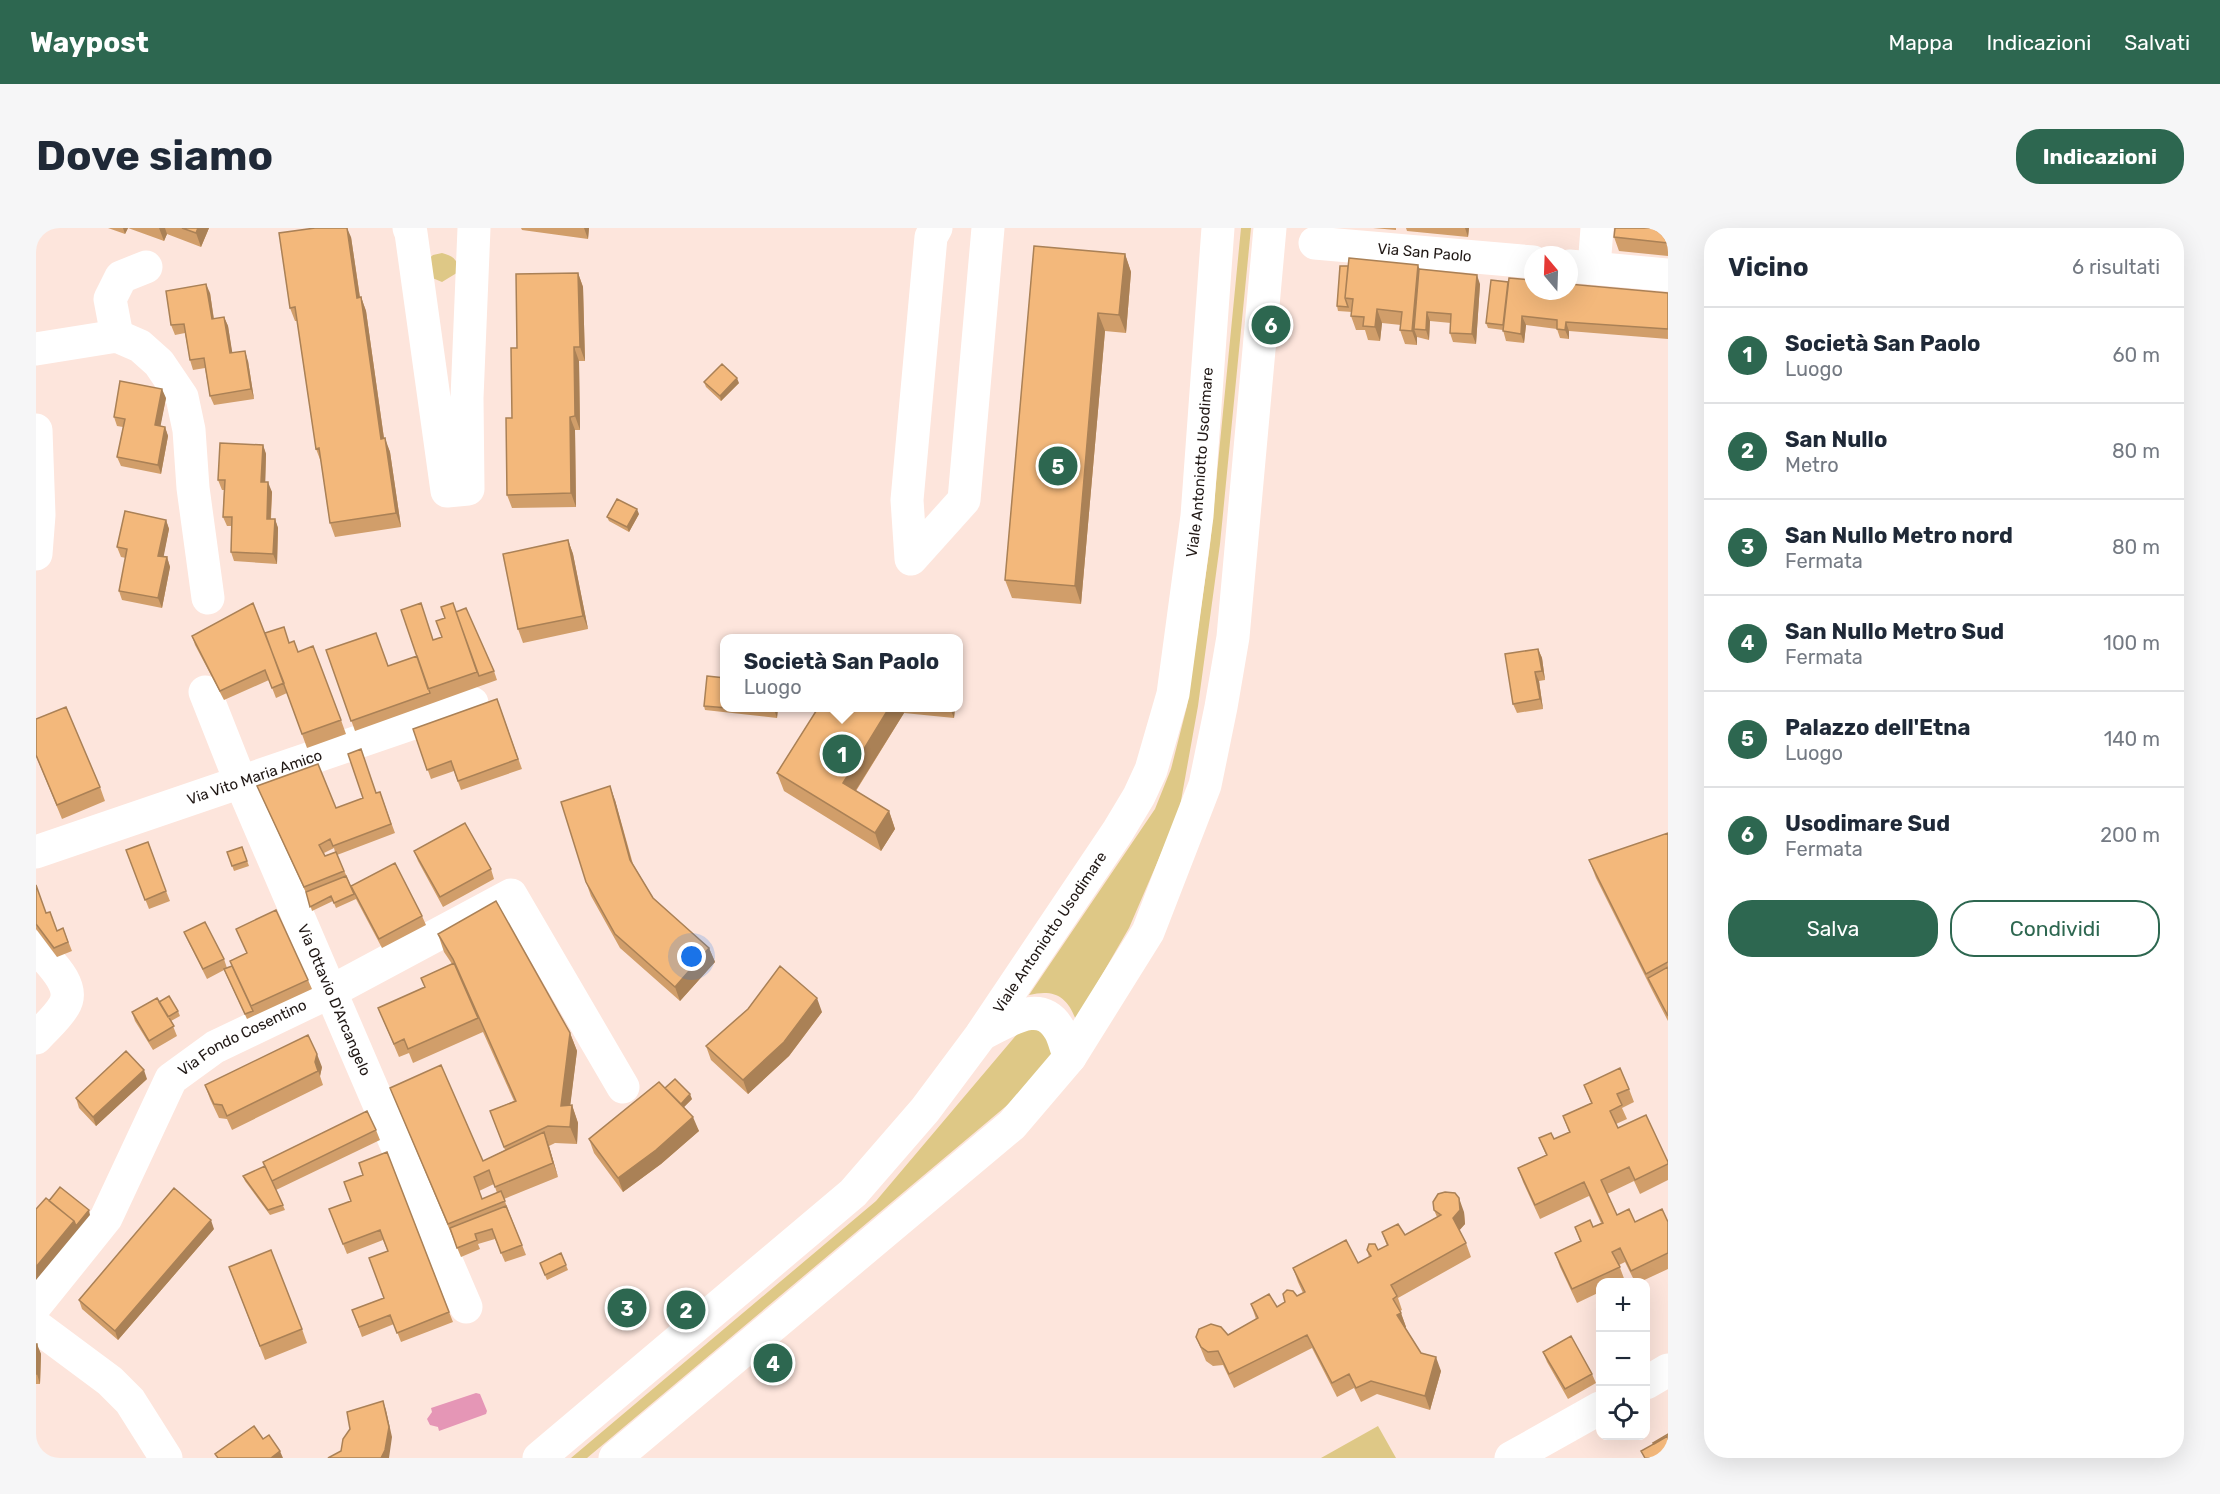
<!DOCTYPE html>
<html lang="it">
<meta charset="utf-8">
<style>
:root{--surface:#fff;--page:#f6f6f7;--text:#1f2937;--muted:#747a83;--line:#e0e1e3;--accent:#2d6750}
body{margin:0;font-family:Rubik,sans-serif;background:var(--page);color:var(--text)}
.controls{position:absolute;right:18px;bottom:18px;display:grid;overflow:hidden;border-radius:12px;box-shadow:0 6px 24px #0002}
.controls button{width:54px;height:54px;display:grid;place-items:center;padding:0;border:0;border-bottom:2px solid var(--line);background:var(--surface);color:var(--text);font:30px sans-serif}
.compass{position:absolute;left:1488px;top:18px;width:54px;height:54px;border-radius:50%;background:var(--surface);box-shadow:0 6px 24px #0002;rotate:341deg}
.you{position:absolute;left:656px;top:729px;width:21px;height:21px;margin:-15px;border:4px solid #fff;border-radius:50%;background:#1a73e8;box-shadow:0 0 0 9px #1a73e833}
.badge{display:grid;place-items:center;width:39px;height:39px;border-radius:50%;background:var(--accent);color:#fff;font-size:20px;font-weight:700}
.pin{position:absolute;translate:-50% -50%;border:3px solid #fff;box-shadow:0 2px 6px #0006}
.popup{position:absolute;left:684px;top:406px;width:243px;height:78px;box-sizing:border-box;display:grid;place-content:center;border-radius:12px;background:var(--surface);filter:drop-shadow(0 2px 4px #0005);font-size:20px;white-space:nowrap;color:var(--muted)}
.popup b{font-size:22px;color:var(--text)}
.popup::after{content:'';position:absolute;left:50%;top:100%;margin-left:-12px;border:12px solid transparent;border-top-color:var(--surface)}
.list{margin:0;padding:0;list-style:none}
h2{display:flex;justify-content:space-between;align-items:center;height:78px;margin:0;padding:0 24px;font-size:26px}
h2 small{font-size:20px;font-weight:400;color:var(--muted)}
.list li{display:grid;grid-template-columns:39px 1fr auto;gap:18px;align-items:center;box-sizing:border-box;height:96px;padding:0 24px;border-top:2px solid var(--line)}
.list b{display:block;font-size:22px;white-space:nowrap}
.list p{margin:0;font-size:20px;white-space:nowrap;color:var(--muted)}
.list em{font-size:20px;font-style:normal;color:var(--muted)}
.actions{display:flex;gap:12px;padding:18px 24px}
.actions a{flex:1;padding:14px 0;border:2px solid var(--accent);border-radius:24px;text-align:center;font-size:21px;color:var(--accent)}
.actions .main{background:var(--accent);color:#fff}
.icon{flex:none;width:33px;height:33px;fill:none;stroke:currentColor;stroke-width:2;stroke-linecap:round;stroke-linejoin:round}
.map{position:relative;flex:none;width:1632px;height:1230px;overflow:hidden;border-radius:24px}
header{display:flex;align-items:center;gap:36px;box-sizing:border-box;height:84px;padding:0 30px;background:var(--accent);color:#fff}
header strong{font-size:28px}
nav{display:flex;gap:33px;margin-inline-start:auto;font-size:21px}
.intro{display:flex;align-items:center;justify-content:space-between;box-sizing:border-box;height:144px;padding:0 36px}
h1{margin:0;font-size:42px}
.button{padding:15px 27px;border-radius:24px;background:var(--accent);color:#fff;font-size:21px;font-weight:700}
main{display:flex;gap:36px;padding:0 36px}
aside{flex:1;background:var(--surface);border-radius:24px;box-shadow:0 6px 24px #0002}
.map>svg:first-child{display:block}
</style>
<header>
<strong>Waypost</strong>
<nav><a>Mappa</a><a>Indicazioni</a><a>Salvati</a></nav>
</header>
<div class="intro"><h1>Dove siamo</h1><a class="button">Indicazioni</a></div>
<main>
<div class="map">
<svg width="1632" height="1230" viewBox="0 0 1632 1230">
<rect width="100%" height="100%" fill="#fde5dc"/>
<path fill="#dec886" d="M1205,0H1215L1184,316L1162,478L1143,584L1093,700L1040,792C1031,768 1018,761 993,767L1119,581L1135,541L1151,478L1174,317Z
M406,25C418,28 421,32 424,43L406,54L394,49L390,33L397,27Z
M993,800L1003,801L1015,817V830L981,869L551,1230H535L840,973L982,805Z
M1342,1198L1360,1230H1285Z"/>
<path fill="#e596b6" d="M440,1165L444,1166L451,1183L450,1186L403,1203L402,1199L394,1197L391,1191L396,1184L395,1180Z"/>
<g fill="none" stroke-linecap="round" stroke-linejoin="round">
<g stroke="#fff" stroke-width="33">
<path d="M373,0L375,5L411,263L432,261L431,170L438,0"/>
<path d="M900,0L895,9L871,272L875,331L928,272L952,0"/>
<path id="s1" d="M1279,15L1497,34"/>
<path d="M1533,38L1632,47"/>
<path d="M1558,40L1561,0"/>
<path d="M81,108L74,71L85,49L110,39"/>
<path d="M0,121L81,108L104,118L123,135L146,169L153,202L157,260L172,370"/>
<path d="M0,202L3,287L0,326"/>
<path id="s2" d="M169,464L205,555L430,1079"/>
<path id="s3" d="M0,624L436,475"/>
<path d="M0,719C12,733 41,757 28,778C21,790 9,800 0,810"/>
<path id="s4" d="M0,1077L70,990L135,851L179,819L294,764L475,667L587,859"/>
</g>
<g stroke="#fff" stroke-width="33">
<path d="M946,806C971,794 1005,768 1024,803C1028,810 1030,821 1034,829"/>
<path d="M0,1098L74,1153L94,1173L130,1230"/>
<path d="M1610,1155L1632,1142"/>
<path id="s5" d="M503,1230L817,965L889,882L945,807L1082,603L1103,568L1115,542L1137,466L1161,288L1182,0"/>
<path d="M579,1230L976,897L1034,829L1112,704L1169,557L1185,479L1197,409L1234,0"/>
<path d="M1475,1230L1564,1180"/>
</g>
</g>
<path fill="#d19e6a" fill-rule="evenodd" d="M72,0H173L165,19L131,6L128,13L92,0L89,6Z
M485,0H553L552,11L486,2Z
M1337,0H1360V2Z
M1370,0H1433L1432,9L1371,3Z
M1632,0V28L1583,23L1578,9Z
M315,9L324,69H325L330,83L348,210L354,224L365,299L299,309L294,295L285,234L280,221L261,93H259L254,80Z
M998,18L1089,26L1095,44L1090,105L1069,103L1045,376L976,370L969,352Z
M1304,38L1383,41L1444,56L1440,116L1417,114L1414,105L1415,95L1394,93L1393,112L1381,109V117L1369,116L1364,102L1365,97L1346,95L1344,113L1332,112L1329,102H1320L1315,88L1316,84L1302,83L1301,78Z
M542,45L547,59L549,133H543L544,202H539L540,279L476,280L471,267L481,120Z
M1472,54L1632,65V111L1533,103V111L1524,110L1521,101L1490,97L1488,115L1470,113L1467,102L1452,100L1450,95Z
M174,65L178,91L188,89L192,98L196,125L212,133L218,171L178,177L174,168L169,140L157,142L154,132L149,105L139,107L135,97Z
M668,154L703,155L685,173L670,159Z
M130,170L124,198L129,199L132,208L125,246L85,238L81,229L87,199L81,198L78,189Z
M227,217L230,226L229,254L236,264L235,291H239L242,300L241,336L198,333L195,324L196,298H191L187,289L188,262H186L182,252Z
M603,286L593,304L573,293L571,289Z
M130,292L133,301L127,329H131L134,339L126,380L86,372L83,363L90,330L85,329L81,319Z
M532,312L537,326L552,401L487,415L482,401Z
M420,384L458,443L461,452L397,475V474V475L319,503L290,422L352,438L381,428L398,412L406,409L409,390Z
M156,408L242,441L253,415L262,424L305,492L310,506L271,520L251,465L240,470L233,452L188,472L159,417Z
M1502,421L1506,430L1509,452L1503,453L1507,481L1481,485L1477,476Z
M461,471L486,541L425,562L418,543L395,551L377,501Z
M668,478L689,480H742L741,490L669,482Z
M782,480H919L918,490L868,485L820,563L853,583L859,601L845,623L748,563L741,545Z
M0,491L64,559L69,573L26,591L0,528Z
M221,558L300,580L344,564L359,605L301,627L316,660L386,688L390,697L346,720L320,671L300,680L297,673L276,683L271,667L225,567ZM298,620L299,624L289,628L288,625Z
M579,572L597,636L617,670L673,720L679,734L644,773L584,720L555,668L550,654Z
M1632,605V793L1617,764L1560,650L1553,632Z
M206,619L213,638L198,643L191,624Z
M90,622L130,663L134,673L113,681Z
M378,623L455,641L458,651L407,679L382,633Z
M0,657L10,685L21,703L27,700L36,723L21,729L0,701Z
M200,701L272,752L276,761L211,791L188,742L171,751L152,713L148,704L188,731L191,740L196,738L211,725Z
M402,706L534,805L541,823L534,877H536L542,895L541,916L519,915L513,918L522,949L468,971L490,1027L469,1034L459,1011L442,1016L444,1021L425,1029L354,860L447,933L469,922L454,883L478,873L447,804L377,835L373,825L363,829L342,780L389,759L385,750L416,736L408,724ZM458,956L461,965L446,971L443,963Z
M123,774L142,783L144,788L135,793L141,808L117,822L99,793L96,784Z
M712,781L786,784L753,828L712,866L675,832L670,818Z
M286,839L284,848L287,857L196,902L191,891L183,890L174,871L169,857Z
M111,851L60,898L43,880L40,870Z
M1548,857L1593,861L1598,874L1586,880L1591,891L1580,896L1582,900L1632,934V952L1604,966L1598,953L1571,966L1581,987L1599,994H1632V1041L1604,1054H1599L1589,1034L1583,1037L1589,1053L1586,1054H1564V1064L1541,1075L1524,1039L1519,1025L1544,1013L1539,999H1557L1565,995L1553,968L1504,991L1487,954L1482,940L1510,927L1503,910L1518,911L1533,904L1527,888L1555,875Z
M629,860L656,871L648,879L663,903L625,936L587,964L558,925L553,911Z
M340,902L344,912L240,962L249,982L234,987L209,953L207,948Z
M351,924L417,1094L365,1114L358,1096L326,1109L316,1082L348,1070L352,1024L347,1012L311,1026L293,981L315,973L327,947Z
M1398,982L1428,984L1429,996L1423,1002L1430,1015L1435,1029L1362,1070L1366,1082L1364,1083L1370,1099H1369L1385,1125L1405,1143L1394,1182L1341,1166L1325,1174L1318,1160L1301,1169L1276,1120L1198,1160L1187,1137L1177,1138L1170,1133L1160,1109L1192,1107L1220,1091L1215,1076L1241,1079L1267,1065L1262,1054L1257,1040L1322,1035L1333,1029L1331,1022H1342L1351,1018L1346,1004L1369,1007L1401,989Z
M178,1001L82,1112L46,1081L43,1072Z
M504,1035L530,1037L532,1042L511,1052Z
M193,1039L266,1101L271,1115L229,1132Z
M0,1116L5,1126L4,1156H0Z
M1507,1124L1556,1146L1560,1155L1532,1171L1511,1134Z"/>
<path fill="#aa8156" d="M87,0H92L89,6Z
M123,0H129L131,6L128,13Z
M162,0H173L165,19L160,5Z
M311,0L315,9L326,84L321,70Z
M548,0H553L552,11Z
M1429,0H1433L1432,9Z
M1089,26L1095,44L1090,105L1083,87Z
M1382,37L1387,50L1378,101L1381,109V117L1376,103Z
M542,45L547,59L549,133L544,119Z
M1441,47L1444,56L1440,116L1436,106Z
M170,56L174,65L179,100L176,91Z
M325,69L330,83L350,225L345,211Z
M1341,81L1346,95L1344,113L1339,99Z
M1391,84L1394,93L1393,112L1390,102Z
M1062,85L1069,103L1045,376L1039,358Z
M1486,88L1490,97L1488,115L1485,106Z
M188,89L192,98L198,135L194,125Z
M1530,94L1533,103V111L1529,102Z
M538,119L543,133L544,202L539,188Z
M209,123L212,133L218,171L215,161Z
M701,150L703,155L685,173L684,168Z
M126,161L130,170L123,206L119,197Z
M534,189L539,202L540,279L535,265Z
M129,199L132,208L125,246L122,237Z
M349,210L354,224L365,299L360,285Z
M227,217L230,226L229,264L225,254Z
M232,254L236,264L234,300L231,291Z
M601,281L603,286L593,304L591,299Z
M239,291L242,300L241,336L237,326Z
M130,292L133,301L126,337L122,328Z
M532,312L537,326L552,401L547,388Z
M131,329L134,339L126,380L122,370Z
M1502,421L1506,430L1509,452L1506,443Z
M1499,444L1503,453L1507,481L1504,471Z
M738,480H742L741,490L738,481Z
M853,480H866L868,485L813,573L807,555Z
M914,480H919L918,490Z
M574,558L579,572L599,646L594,632Z
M853,583L859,601L845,623L839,605Z
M673,720L679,734L644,773L639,759Z
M781,770L786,784L753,828L712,866L707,852Z
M534,805L541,823L532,896L525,878Z
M281,826L286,839L284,848L279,834Z
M108,842L111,851L60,898L57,889Z
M654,866L656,871L644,883L642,879Z
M536,877L542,895L541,916L534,899Z
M657,889L663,903L625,936L587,964L582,950Z
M508,904L513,918L522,949L517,935Z
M1423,970L1428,984L1429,996L1422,1004L1417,990Z
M53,982L54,987L0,1052V1039L38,993Z
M175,992L178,1001L82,1112L79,1103Z
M1365,1085L1370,1099L1366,1101L1361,1087Z
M1,1116L5,1126L4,1156L1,1146Z
M1400,1129L1405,1143L1394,1182L1389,1168Z
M347,1173L350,1182L356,1209L353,1230H345Z
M244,1223L247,1230H235Z"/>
<path fill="#f3b87b" stroke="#aa8156" stroke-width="1.5" d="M146,0H162L160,5Z
M279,0H311L321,70L325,69L345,211L349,210L360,285L294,295L283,220L280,221L259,79L254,80L243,5Z
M1579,0H1632V15L1578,9Z
M998,18L1089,26L1083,87L1062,85L1039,358L969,352Z
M1313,30L1382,37L1376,103L1364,102L1366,84L1341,81L1339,99L1327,98L1328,89L1315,88L1317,71L1309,70Z
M1304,38H1312L1309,70L1312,79L1301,78Z
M1383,41L1441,47L1436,106L1414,105L1415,86L1391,84L1390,102L1378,101Z
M542,45L544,119H538L539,188L534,189L535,265L471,267L470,190H476L475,120H481L480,46Z
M1473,50L1497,52V63H1533V56L1632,65V101L1530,94L1529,102L1521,101V92L1486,88L1485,106L1467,103Z
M1455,52L1472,54L1467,97L1450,95Z
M170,56L176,91L188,89L194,125L209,123L215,161L174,168L168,130L154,132L148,96L135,97L130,63Z
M686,136L701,150L684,168L668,154Z
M84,153L126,161L119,197L129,199L122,237L81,229L89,191L78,189Z
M184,215L227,217L225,254H232L231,291H239L237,326L195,324L196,289H187L189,252H182Z
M581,271L601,281L591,299L571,289Z
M89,283L130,292L122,328L131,329L122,370L83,363L91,321L81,319Z
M532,312L547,388L482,401L467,326Z
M217,375L248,455L236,460L229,442L184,463L156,408Z
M385,375L397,412L406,409L400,393L409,390L405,379L417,375L441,444L392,461L365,382Z
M430,380L458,443L443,448L420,384Z
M248,399L253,415L258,413L262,424L277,418L305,492L266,506L229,405Z
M340,405L352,438L381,428L394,465L315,493L290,422Z
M1502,421L1506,443L1499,444L1504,471L1477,476L1469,426Z
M671,448L689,450V480H692L668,478Z
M461,471L482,531L422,553L415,533L391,542L377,501Z
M30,479L64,559L21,577L0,527V491Z
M782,480H853L807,555L853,583L839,605L741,545Z
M325,521L340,565L344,564L355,596L297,618L294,611L283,617L289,628L300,624L308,643L268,659L221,558L282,536L300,580L327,570L312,526Z
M574,558L594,632L617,670L673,720L639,759L579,706L550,654L525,574Z
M429,595L455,641L404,669L378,623Z
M1632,605V734L1610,746L1553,632Z
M112,614L130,663L109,672L90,622Z
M206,619L211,633L196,638L191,624Z
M359,635L386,688L343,711L315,658Z
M310,648L318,666L298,675L295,668L274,679L270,664Z
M0,657L10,685L14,684L21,703L27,700L32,714L18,720L0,696Z
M460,673L534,805L525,878L536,877L534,899L512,898L468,919L454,883L480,873L417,731L402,706Z
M240,682L272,752L215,778L194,733L211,725L200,701Z
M169,694L188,731L167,741L148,704Z
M418,735L442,790L372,821L368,811L358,816L342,780L389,759L385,750Z
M196,738L217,783L209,786L188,741Z
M744,738L781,770L748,814L707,852L670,818L712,781Z
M1632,739V788L1612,750Z
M133,768L142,783L132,789L123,774Z
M121,770L138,798L113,813L96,784Z
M272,807L281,826L279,834L282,843L191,888L186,877L178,876L169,857Z
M90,823L108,842L57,889L40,870Z
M405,837L447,933L508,904L517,935L459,959L453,942L438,949L446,971L465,963L469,973L412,996L354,860Z
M1584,840L1593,861L1581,866L1586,877L1574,883L1582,900L1610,887L1632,934V936L1599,952L1593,939L1565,952L1581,987L1593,981L1599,994L1626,981L1632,994V1025L1595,1043L1584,1020L1576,1024L1584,1039L1536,1061L1519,1025L1545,1013L1539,999L1554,992L1557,999L1567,995L1548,954L1499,977L1482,940L1511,927L1503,910L1515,905L1518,911L1534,904L1527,888L1556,875L1548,857Z
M639,851L654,866L645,876L629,860Z
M623,854L657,889L620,922L582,950L553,911Z
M331,883L340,902L236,953L227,934Z
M351,924L413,1084L361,1105L354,1087L323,1099L316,1082L348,1070L333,1030L352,1023L344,1002L307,1016L293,981L315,973L308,954L327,947L323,935Z
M229,938L247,977L232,982L207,948Z
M24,959L53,982L40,998L38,993L13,973Z
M138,960L175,992L79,1103L43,1072Z
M1409,964L1419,965L1423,970L1424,982L1417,990L1430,1015L1355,1057L1361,1068L1357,1071L1365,1085L1361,1087L1385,1125L1400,1129L1389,1168L1335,1153L1320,1160L1313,1146L1296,1155L1271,1107L1193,1146L1182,1123L1172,1124L1165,1119L1160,1109L1163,1101L1175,1096L1185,1099L1192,1107L1222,1090L1215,1076L1233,1066L1241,1079L1249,1074L1247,1066L1251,1062L1257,1063L1261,1068L1269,1064L1257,1040L1310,1012L1322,1035L1335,1028L1331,1022L1333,1016H1339L1342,1022L1352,1017L1346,1004L1362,996L1369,1007L1405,987L1398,982L1397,974L1402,966Z
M10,970L38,993L0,1039V981Z
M470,978L486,1017L465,1025L456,1001L439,1006L441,1012L421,1020L414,1000Z
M235,1022L266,1101L224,1118L193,1039Z
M525,1025L530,1037L509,1047L504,1035Z
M1535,1108L1556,1146L1529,1161L1507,1124Z
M0,1116H1V1146H0Z
M347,1173L353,1199L349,1222L345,1230H292L305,1223L307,1211L314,1201L311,1184Z
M218,1198L227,1211L233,1207L244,1223L235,1230H182L179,1226Z
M1632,1206V1208L1618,1216L1617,1215Z
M1632,1208V1230H1609L1605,1223Z"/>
<g text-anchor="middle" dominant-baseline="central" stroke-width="6" stroke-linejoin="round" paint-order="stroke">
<g font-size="15" fill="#201815" stroke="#fcf7f5">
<text stroke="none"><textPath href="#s1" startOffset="110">Via San Paolo</textPath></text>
<text stroke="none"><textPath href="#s5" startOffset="1242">Viale Antoniotto Usodimare</textPath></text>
<text stroke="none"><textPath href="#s3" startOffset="231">Via Vito Maria Amico</textPath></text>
<text stroke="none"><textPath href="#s5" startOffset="738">Viale Antoniotto Usodimare</textPath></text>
<text stroke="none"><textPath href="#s2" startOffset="334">Via Ottavio D'Arcangelo</textPath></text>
<text stroke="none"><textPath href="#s4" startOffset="348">Via Fondo Cosentino</textPath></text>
</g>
</g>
</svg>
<div class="controls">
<button>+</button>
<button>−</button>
<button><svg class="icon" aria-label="locate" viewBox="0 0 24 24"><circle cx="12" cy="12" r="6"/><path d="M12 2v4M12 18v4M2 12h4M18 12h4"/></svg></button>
</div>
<svg class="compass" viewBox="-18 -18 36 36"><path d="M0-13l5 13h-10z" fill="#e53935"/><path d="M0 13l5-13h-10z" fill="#747a83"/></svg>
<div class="you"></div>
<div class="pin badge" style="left:806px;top:526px">1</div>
<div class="popup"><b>Società San Paolo</b>Luogo</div>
<div class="pin badge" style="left:650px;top:1082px">2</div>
<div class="pin badge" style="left:591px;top:1080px">3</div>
<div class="pin badge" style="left:737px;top:1135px">4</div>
<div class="pin badge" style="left:1022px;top:238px">5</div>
<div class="pin badge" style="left:1235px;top:97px">6</div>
</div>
<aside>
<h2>Vicino<small>6 risultati</small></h2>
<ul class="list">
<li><span class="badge">1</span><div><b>Società San Paolo</b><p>Luogo</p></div><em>60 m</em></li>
<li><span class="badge">2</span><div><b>San Nullo</b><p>Metro</p></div><em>80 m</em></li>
<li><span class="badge">3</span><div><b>San Nullo Metro nord</b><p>Fermata</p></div><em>80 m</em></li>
<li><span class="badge">4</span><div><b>San Nullo Metro Sud</b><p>Fermata</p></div><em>100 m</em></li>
<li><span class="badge">5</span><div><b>Palazzo dell'Etna</b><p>Luogo</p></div><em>140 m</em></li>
<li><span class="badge">6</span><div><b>Usodimare Sud</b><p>Fermata</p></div><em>200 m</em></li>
</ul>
<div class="actions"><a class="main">Salva</a><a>Condividi</a></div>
</aside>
</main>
